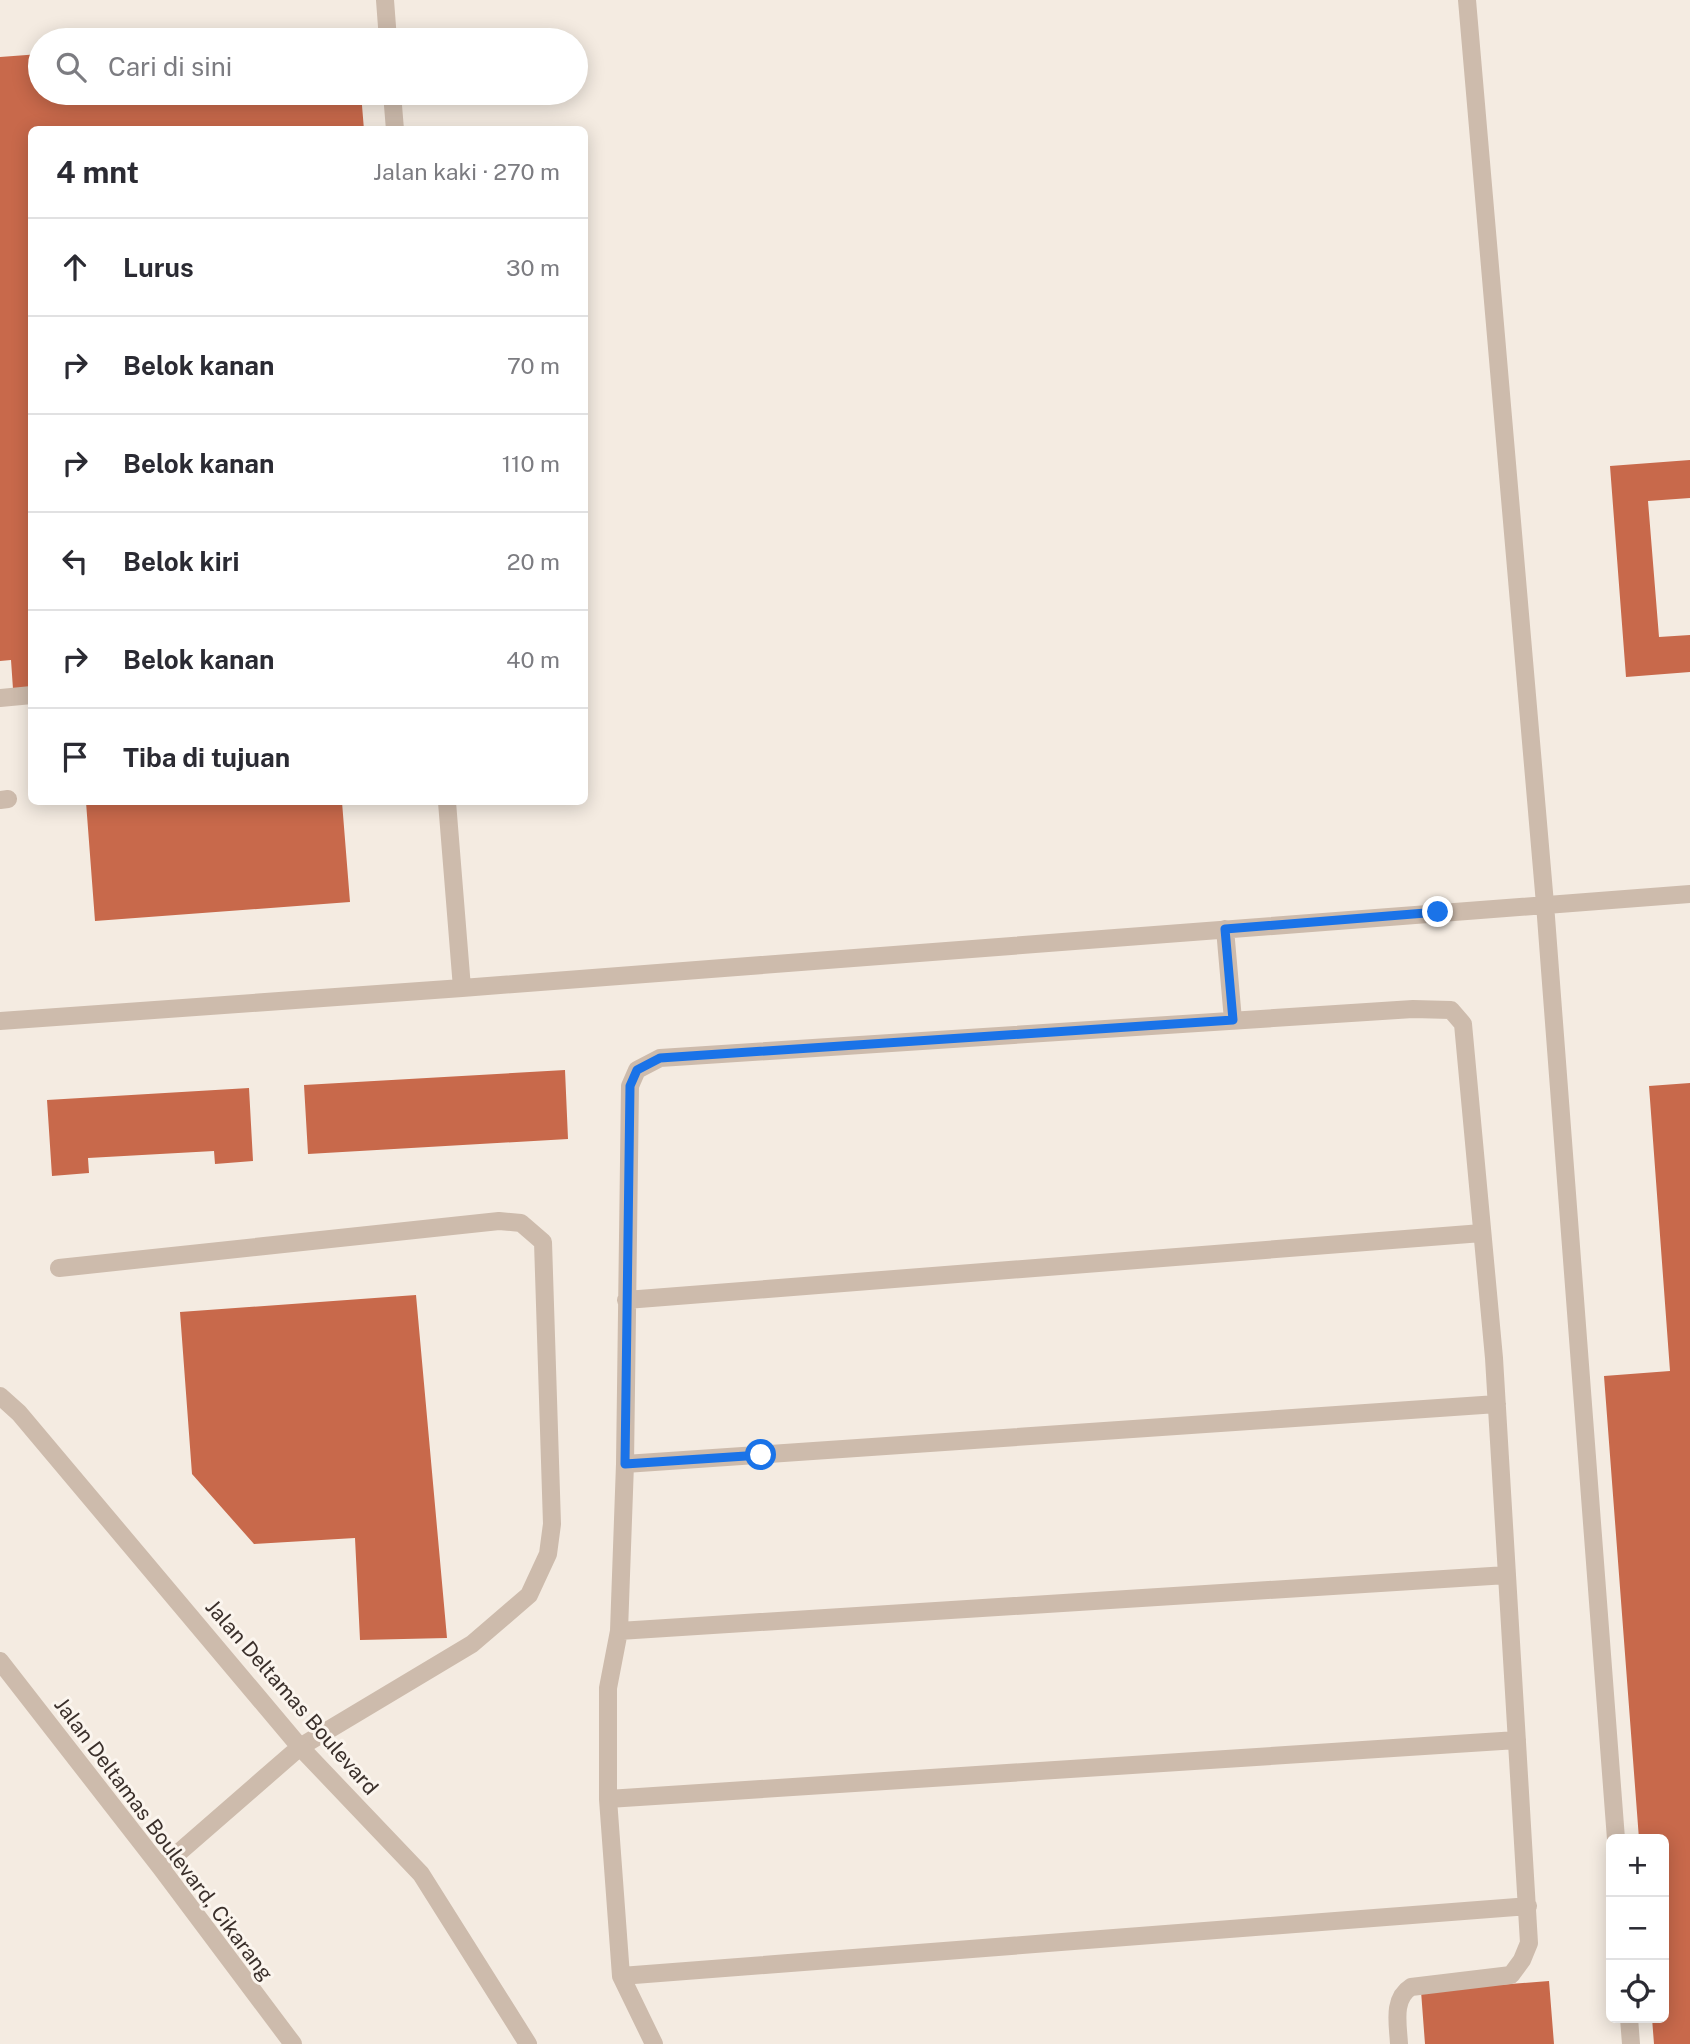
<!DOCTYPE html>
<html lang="id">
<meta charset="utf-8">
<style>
:root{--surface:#fff;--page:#f2f2f3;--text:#2b2b33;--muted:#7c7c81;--line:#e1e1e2}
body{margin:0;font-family:"Public Sans",sans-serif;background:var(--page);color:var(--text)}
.controls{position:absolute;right:21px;bottom:21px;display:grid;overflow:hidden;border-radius:10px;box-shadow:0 4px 18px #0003}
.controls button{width:63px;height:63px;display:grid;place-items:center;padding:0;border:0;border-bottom:2px solid var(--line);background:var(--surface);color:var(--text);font:35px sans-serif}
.stop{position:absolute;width:21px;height:21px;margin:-16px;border:5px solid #1a73e8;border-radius:50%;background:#fff}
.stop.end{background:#1a73e8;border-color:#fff;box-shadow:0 2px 7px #0008}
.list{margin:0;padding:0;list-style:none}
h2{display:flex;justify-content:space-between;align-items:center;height:91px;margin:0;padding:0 28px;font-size:30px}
h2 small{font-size:23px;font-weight:400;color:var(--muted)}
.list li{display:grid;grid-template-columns:46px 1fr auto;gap:21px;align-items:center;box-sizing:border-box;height:98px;padding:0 28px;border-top:2px solid var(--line)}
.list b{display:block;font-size:26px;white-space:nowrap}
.list em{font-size:23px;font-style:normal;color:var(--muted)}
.icon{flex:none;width:38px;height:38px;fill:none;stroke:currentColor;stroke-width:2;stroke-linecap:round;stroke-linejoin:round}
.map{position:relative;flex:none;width:1690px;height:2044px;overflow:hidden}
.search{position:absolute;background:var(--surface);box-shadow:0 4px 18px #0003;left:28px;top:28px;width:560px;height:77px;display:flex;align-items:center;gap:18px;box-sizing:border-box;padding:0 24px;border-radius:38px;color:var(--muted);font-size:26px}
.panel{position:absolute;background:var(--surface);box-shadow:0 4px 18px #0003;left:28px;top:126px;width:560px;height:679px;border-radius:10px}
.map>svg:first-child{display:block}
</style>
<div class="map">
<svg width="1690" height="2044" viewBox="0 0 1690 2044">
<rect width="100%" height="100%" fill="#f4ebe1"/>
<path fill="#c8694b" d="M325,32V40H247V38Z
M40,54V93H361L364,130H32V688L13,689L11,660L0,661V57Z
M1690,460V498L1648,501L1659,637L1690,635V672L1626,677L1610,466Z
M86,802H342L350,902L95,921Z
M565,1070L568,1139L308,1154L304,1085Z
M1690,1083V2044H1654L1652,2018H1664V1839H1639L1604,1376L1670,1371L1649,1086Z
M249,1088L253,1161L215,1164L214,1151L88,1158L89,1173L52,1176L47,1100Z
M416,1295L447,1638L360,1640L355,1538L254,1544L192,1474L180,1312Z
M1549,1981L1554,2044H1425L1421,1991Z"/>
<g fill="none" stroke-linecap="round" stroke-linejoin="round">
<path stroke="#cdbbac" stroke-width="18" d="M385,0L388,40
M1467,0L1545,904L1616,1839
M392,93L395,130
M0,698L32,695
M0,800L8,799
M447,802L462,988
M1225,929L1233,1020
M0,1021L462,988L1690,894
M59,1268L499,1221L521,1223L543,1242L552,1524L548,1554L529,1595L472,1644L300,1747
M626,1300L1482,1233
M625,1464L1497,1404
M619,1631L1507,1575
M608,1799L1517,1740
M621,1976L1528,1906
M1629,2018L1631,2044
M654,2044L621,1976L608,1799V1688L619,1631L625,1464L630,1086L637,1070L660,1058L1413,1009L1451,1010L1463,1024L1494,1358L1529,1943L1522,1960L1511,1975L1411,1987C1392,1999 1398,2024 1399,2044"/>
<path stroke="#cdbbac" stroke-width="18" d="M0,1396L19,1413L300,1747L421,1874L528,2044
M0,1661L161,1868L293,2044
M161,1868L300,1747"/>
</g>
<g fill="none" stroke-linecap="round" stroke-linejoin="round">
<path stroke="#1a73e8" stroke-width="9" d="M761,1455L625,1464L630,1086L637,1070L660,1058L1233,1020L1225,929L1438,912"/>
</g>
<g text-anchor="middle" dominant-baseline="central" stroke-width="6" stroke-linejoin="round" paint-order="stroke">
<g font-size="21" fill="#3b302b" stroke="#fbf5ee">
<text transform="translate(292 1697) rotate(49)">Jalan Deltamas Boulevard</text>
<text transform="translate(164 1839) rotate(53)">Jalan Deltamas Boulevard, Cikarang</text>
</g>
</g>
</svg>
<div class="controls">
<button>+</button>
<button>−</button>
<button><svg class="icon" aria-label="locate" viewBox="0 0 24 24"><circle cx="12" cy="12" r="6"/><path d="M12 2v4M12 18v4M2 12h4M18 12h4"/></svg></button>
</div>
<div class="stop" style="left:761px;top:1455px"></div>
<div class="stop end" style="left:1438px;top:912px"></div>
<div class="search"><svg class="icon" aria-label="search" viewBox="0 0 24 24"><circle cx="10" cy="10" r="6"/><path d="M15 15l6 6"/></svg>Cari di sini</div>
<section class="panel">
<h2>4 mnt<small>Jalan kaki · 270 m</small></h2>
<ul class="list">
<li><svg class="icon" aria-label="ahead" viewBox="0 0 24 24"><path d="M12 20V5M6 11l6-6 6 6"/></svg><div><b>Lurus</b></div><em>30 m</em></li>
<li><svg class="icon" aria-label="right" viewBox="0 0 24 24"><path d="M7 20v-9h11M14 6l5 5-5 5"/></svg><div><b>Belok kanan</b></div><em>70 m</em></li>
<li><svg class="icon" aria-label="right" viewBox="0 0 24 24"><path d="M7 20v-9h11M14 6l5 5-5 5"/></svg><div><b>Belok kanan</b></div><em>110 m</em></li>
<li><svg class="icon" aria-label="left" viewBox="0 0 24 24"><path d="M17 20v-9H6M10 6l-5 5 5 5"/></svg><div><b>Belok kiri</b></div><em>20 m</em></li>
<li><svg class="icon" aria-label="right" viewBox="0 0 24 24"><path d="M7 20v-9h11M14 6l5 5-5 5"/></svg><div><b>Belok kanan</b></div><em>40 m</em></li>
<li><svg class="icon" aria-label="arrive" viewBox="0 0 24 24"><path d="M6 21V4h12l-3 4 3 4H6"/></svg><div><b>Tiba di tujuan</b></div></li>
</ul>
</section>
</div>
